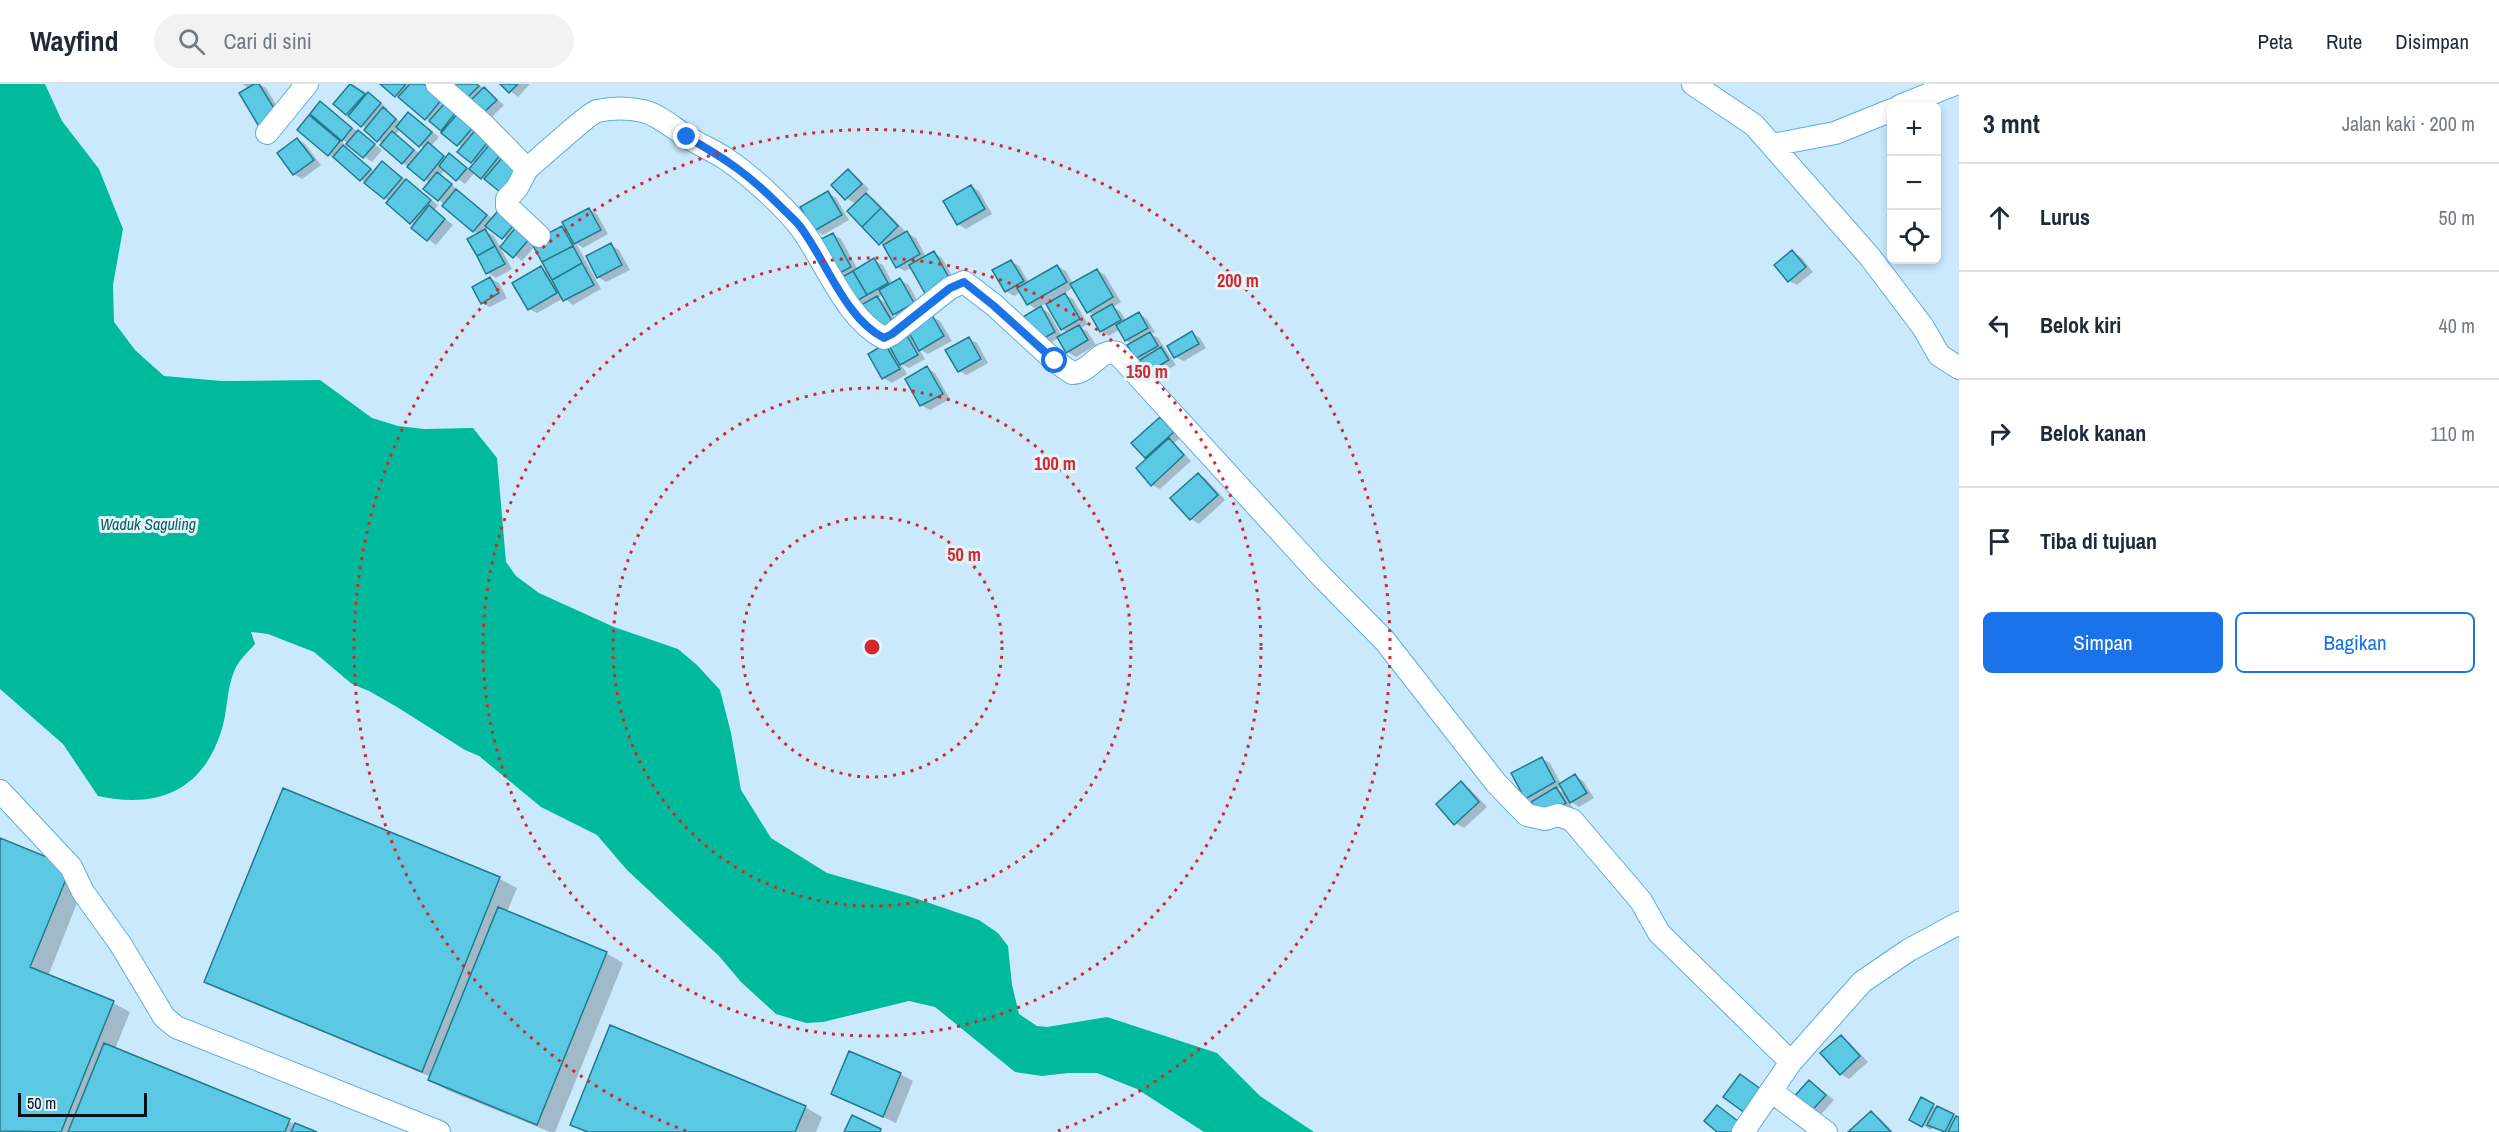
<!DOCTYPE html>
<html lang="id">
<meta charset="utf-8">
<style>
:root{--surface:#fff;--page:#f2f2f3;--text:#1f2937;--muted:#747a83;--line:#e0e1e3;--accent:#1a73e8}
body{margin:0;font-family:"Archivo Narrow",sans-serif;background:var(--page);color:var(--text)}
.controls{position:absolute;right:18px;top:18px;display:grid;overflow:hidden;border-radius:9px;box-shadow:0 3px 9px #0003}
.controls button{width:54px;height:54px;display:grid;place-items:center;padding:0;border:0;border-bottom:2px solid var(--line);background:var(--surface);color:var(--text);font:30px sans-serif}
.scale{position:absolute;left:18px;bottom:15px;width:129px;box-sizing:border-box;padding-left:6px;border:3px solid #00101d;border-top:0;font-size:16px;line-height:21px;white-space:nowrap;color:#00101d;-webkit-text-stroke:4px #e4f4fe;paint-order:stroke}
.stop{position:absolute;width:18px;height:18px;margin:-14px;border:4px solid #1a73e8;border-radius:50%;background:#fff}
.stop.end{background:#1a73e8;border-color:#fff;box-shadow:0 2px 6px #0008}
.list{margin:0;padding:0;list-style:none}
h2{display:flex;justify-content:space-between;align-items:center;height:78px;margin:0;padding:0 24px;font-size:26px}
h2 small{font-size:20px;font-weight:400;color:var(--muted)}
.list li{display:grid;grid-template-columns:39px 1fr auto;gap:18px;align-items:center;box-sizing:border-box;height:108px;padding:0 24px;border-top:2px solid var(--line)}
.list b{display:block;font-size:22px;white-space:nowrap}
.list em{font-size:20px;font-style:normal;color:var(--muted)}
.actions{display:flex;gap:12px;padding:18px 24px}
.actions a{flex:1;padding:14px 0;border:2px solid var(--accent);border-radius:9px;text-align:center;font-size:21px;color:var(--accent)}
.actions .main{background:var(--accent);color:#fff}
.icon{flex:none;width:33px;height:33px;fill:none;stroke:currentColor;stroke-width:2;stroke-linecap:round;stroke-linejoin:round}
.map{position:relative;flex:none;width:1959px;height:1048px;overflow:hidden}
header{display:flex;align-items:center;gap:36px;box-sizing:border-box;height:84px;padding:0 30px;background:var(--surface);border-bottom:2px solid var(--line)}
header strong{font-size:28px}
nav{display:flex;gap:33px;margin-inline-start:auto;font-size:21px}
.search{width:420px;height:54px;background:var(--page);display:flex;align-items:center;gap:15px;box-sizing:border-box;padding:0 21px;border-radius:33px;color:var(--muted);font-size:22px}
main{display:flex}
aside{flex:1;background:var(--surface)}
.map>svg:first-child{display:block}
</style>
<header>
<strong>Wayfind</strong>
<div class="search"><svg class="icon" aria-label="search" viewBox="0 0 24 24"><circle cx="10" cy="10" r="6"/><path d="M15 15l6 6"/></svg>Cari di sini</div>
<nav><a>Peta</a><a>Rute</a><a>Disimpan</a></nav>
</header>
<main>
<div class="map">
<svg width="1959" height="1048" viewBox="0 0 1959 1048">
<rect width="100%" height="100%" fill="#cae9fd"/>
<path fill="#00ba9d" d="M0,0H45L62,37L99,85L123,145L113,201L114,238L135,266L164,292L222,297L320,296L372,334L398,342L424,345L473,344L497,374L506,478L516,492L539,509L614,543L678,565L697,581L720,606L731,649L741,706L771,754L827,789L912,813L979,836L998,849L1008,862L1012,901L1019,930L1037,942L1047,943L1107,933L1217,969L1260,1012L1314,1048H1204L1137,1005L1097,989H1068L1042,992L1015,988L935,923L909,917L823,938L806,939L776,930L741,898L719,872L627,786L597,751L541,723L479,672L465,666L397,623L369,607L352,600L314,568L268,550L251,548L255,560C248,568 239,576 235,585C226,605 228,628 221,648C202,707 157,725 98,712L63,660L0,605Z"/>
<path fill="#0003" fill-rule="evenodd" d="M243,0H259L266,4L286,37Z
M352,0L376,15L388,25L386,27L402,39L409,30L417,35L439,53L431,62L447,74L450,71L458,76L470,86L475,80L463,64L383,0H425L508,76L490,98L475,88L465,100L445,86L440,91L493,135L502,124L536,158L562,143L569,148L589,125L597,130L608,150L583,164L576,159L601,205L573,221L564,214L537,229L529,225L541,184L550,189L535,162L522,177L502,162L507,156L489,143L486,147L494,152L512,185L496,194L488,189L479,151L425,104L430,99L403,79L367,45L336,20ZM400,45L425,65L420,70L395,51Z
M451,0H478L504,21L490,35Z
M502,0H530L518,13Z
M320,19L382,66L372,78L349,61L346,64L375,88L383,79L391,84L438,121L434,126L453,141L436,161L413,144L415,141L388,119L389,117L329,71L309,33L323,41ZM337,53L348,59L346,62Z
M297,55L305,60L321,81L302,95L294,90L279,69Z
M848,87L856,92L869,105L864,110L874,115L907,149L916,154L926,173L934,169L942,174L959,204L912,184L905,187L897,183L856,120L846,114Z
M971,102L979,107L992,130L966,145L958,140Z
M828,109L836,114L849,136L823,151L815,146Z
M833,150L841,155L858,186L874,176L883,181L893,200L900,196L909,201L921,224L902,234L891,228L899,242L857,217L846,193L839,189ZM883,211L888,220L878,214Z
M611,161L619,166L630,186L606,198L598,193Z
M1792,168L1801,173L1813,188L1797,201L1789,197Z
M1011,177L1019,182L1029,199L1057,182L1066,187L1073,200L1097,186L1105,191L1121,218L1113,223L1120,227L1126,237L1139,230L1147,235L1155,248L1151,250L1158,254L1176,281L1157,292L1148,288L1143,278L1136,274L1132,260L1126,256L1120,245L1109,252L1101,247L1095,232L1088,228L1074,203L1063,210L1073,215L1088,240L1081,244L1087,247L1096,261L1076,273L1067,268L1059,254L1046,261L1038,226L1028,220L1021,208L1014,212L1006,207ZM1047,219L1062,245L1068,249L1062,252L1049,229L1039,223Z
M490,194L499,199L507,214L490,223L482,219Z
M932,233L940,237L952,257L928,270L919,265L925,275L909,284L901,280L907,290L892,299L883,294L885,262L894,267L905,249L914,255Z
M1192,249L1200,254L1206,264L1184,277L1175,273Z
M969,255L977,259L988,279L967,291L959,287Z
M927,284L935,289L950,315L930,326L921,321L907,296Z
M1160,335L1168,339L1181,353L1174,359L1191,377L1160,405L1152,401L1148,375L1146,373Z
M1198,390L1206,395L1225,416L1199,440L1191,435Z
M1542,675L1550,679L1561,700L1575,692L1583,697L1594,714L1579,723L1568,716L1573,724L1550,738L1533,718L1526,714ZM1562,703L1567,711L1558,705Z
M1461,699L1469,704L1487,723L1464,744L1455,739Z
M284,706L500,795L517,804L507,828L606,869L623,879L555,1048H550L447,1006L430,996L431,993L223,907L206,898Z
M0,755L87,794L48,892L113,919L130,928L115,965L313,1048H0Z
M1841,953L1849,958L1868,978L1849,995L1841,990L1823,970Z
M900,990L913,997L896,1039L833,1010Z
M1810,997L1834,1016L1816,1036L1808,1031Z
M1921,1015L1959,1035V1048H1944L1933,1042L1931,1046L1911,1035Z
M805,1023L822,1033L816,1048H585L572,1040Z
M1871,1029L1880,1034L1893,1048H1850Z"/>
<path fill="#5bc9e4" stroke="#217a8d" stroke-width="1.5" d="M254,0H259L279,32L261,46L239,9Z
M350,0L365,10L346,31L333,20Z
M380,0H406L395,13Z
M410,0H424L442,15L425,36L398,13Z
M449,0H476L479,2L465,16Z
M500,0H518L509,9Z
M484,3L497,16L481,31L468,19Z
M368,8L381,19L361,43L348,32Z
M320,17L352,44L342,57L310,30Z
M445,19L456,28L441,47L429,37Z
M383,23L396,35L377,58L364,46Z
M408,28L432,48L419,63L396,43Z
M459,28L475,41L457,62L441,49Z
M309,31L340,57L328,72L297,46Z
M478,43L491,54L471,79L457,68Z
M358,46L375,60L363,74L346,60Z
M392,47L414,66L402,80L380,61Z
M297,54L314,76L293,91L277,69Z
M428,58L444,72L424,97L407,83Z
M490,60L501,70L481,95L469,85Z
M343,61L371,85L360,97L333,73Z
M449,69L467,84L456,97L439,82Z
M502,74L523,91L505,112L484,95Z
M382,77L402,94L384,115L364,99Z
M848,85L862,100L845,116L831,101Z
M437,88L452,100L438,117L423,105Z
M406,95L431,116L410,140L386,119Z
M971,101L985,125L957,141L943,117Z
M456,105L487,131L473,148L442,122Z
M828,107L842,131L814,147L800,123Z
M866,109L881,124L862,143L847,127Z
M429,121L445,135L427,157L411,144Z
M502,122L518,136L502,155L485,142Z
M589,124L601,146L574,160L562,138Z
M881,124L898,142L879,161L862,143Z
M517,142L530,154L513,174L500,163Z
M562,142L573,162L542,178L531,158Z
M485,145L495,162L477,172L467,155Z
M907,147L920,170L896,184L883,161Z
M833,149L851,183L838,190L819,156Z
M611,159L622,181L597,194L586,172Z
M495,162L505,180L486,190L477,172Z
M573,162L582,179L552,196L542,178Z
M1792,166L1806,183L1788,198L1774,181Z
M934,167L952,199L927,213L909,181Z
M874,174L888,199L867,211L853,187Z
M1011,176L1024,197L1005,208L992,186Z
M582,179L594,201L563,217L552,196Z
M1057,181L1067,198L1027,221L1017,204Z
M541,182L557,209L528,226L512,199Z
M1097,185L1113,213L1087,229L1070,200Z
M853,187L867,211L855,218L842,193Z
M490,193L499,209L481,220L472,203Z
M900,194L914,219L893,231L879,206Z
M1065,209L1080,235L1061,246L1046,220Z
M877,212L892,237L875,247L861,221Z
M1112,220L1121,236L1100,248L1091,232Z
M1041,222L1055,248L1037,258L1023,233Z
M1139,228L1148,244L1125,257L1116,241Z
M932,231L944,252L919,267L907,245Z
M1079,241L1088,256L1066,269L1057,253Z
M1192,247L1199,260L1174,274L1167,262Z
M905,248L918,271L900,281L887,258Z
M1150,248L1158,262L1135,275L1127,261Z
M969,253L981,275L958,288L945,266Z
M885,260L900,285L882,295L868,270Z
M1161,263L1169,276L1147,289L1140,276Z
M927,282L943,310L920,322L905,295Z
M1160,333L1174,348L1145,374L1131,359Z
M1169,354L1184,371L1151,402L1136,384Z
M1198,389L1218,411L1190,436L1170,414Z
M1542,673L1555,698L1525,715L1511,689Z
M1575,690L1587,709L1570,719L1559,700Z
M1461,697L1479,718L1454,741L1436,720Z
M1556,703L1566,719L1541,734L1531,718Z
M283,704L500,793L422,988L204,898Z
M0,754L71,783L30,883L114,917L61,1048L0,1047Z
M498,823L607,868L537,1041L428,996Z
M610,941L806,1022L795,1048H588L570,1041Z
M1841,951L1860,972L1840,991L1820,969Z
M104,959L290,1035L285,1048H68Z
M849,967L901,989L883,1033L831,1010Z
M1740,990L1766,1009L1749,1032L1723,1013Z
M1809,996L1826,1011L1807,1032L1790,1017Z
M1921,1013L1934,1020L1922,1043L1909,1036Z
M1717,1021L1743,1041L1737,1048H1717L1704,1037Z
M1937,1022L1954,1030L1945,1048L1927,1041Z
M1871,1027L1891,1048H1848Z
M852,1031L881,1045L880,1048H844Z
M1956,1032L1959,1033V1048H1948Z
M295,1039L317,1048H291Z"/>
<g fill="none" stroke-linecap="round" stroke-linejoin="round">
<g stroke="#5caede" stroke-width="24">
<path id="minor" d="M437,0L483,40L527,85L517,104L507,115V122L539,152
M1693,0L1754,41L1870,173L1923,243L1939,271L1959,284
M1900,22L1955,0
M267,49L307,0
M1772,61L1835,49L1892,26
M527,85C539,75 588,30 597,27C612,24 629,24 643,27C659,31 672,43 686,52C699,61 713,66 726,75C749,90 790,127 805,150C827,182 848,236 884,254L892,250L950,204L964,198L994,221L1055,277L1072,289C1091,289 1098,264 1117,269L1320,491L1385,557L1496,699L1527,731L1545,735L1558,731L1572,736L1641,817L1659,849L1791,978
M0,707L71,783L83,808L121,861L164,933L176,943L439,1048
M1771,1007L1826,1048
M1743,1048L1791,978L1862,898L1909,866L1959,839"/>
</g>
<use href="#minor" stroke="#fff" stroke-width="22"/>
</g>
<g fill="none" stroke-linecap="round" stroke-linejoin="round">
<path stroke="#1a73e8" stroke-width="8" d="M687,53C726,75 748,90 779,121C786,128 793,134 799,141C825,174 845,235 884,254L892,250L950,204L964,198L994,222L1055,277"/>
</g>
<g fill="none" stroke="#d62828" stroke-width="3" stroke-dasharray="3 6">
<circle cx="872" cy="563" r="130"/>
<circle cx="872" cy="563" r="259"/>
<circle cx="872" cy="563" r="389"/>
<path d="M686 1047A518 518 0 1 1 1058 1047"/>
</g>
<g text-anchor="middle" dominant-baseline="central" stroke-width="6" stroke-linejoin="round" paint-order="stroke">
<g font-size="16" font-style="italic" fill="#0d6051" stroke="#e4f4fe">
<text x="148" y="440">Waduk Saguling</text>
</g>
</g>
<circle cx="872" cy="563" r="9" fill="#d62828" stroke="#e4f4fe" stroke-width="3"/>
<g font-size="18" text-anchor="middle" font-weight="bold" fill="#d62828" stroke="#e4f4fe" stroke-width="6" stroke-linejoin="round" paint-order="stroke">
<text x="1238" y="203">200 m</text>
<text x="1147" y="294">150 m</text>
<text x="1055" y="386">100 m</text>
<text x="964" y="477">50 m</text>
</g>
</svg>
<div class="controls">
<button>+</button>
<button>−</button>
<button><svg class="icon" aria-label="locate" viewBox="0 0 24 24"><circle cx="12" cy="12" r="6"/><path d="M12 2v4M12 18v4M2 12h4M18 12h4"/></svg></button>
</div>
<div class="scale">50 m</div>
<div class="stop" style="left:1055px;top:277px"></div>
<div class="stop end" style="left:687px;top:53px"></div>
</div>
<aside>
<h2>3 mnt<small>Jalan kaki · 200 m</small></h2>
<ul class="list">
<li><svg class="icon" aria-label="ahead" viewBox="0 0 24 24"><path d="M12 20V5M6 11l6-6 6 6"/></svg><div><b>Lurus</b></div><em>50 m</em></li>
<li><svg class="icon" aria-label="left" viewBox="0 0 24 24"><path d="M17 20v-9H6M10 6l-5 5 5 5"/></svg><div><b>Belok kiri</b></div><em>40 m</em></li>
<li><svg class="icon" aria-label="right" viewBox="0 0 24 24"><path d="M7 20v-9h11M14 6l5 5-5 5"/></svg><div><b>Belok kanan</b></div><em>110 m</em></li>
<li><svg class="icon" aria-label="arrive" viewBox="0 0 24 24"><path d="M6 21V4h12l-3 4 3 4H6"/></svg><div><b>Tiba di tujuan</b></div></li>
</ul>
<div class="actions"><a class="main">Simpan</a><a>Bagikan</a></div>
</aside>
</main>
